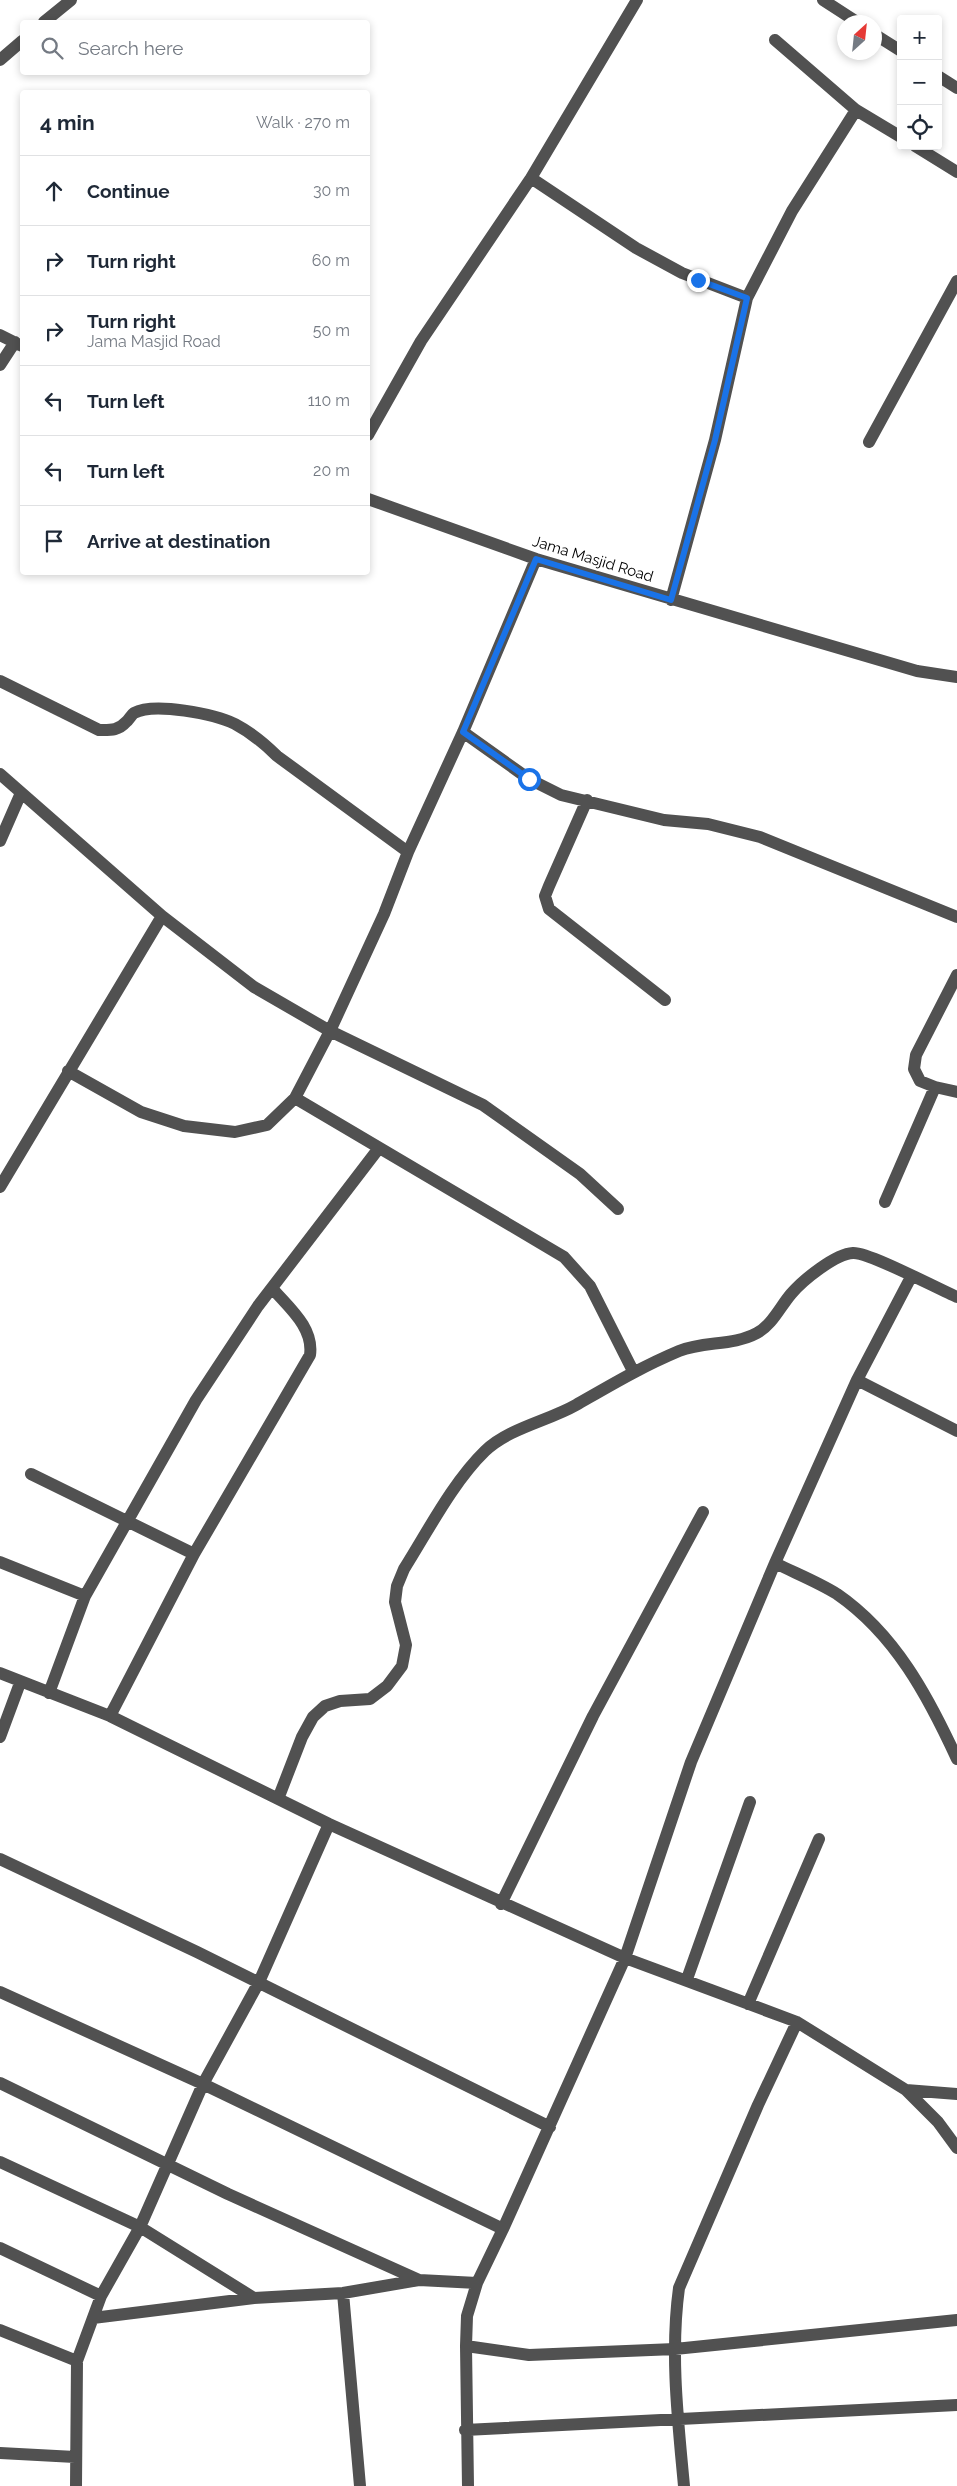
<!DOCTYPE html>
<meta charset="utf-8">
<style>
:root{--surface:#fff;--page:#f2f2f3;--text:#1f2937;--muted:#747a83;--line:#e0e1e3}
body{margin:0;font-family:Raleway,sans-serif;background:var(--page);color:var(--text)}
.controls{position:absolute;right:15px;top:15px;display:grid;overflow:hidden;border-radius:5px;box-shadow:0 2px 8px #0003}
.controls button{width:45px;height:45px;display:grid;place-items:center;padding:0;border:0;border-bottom:1px solid var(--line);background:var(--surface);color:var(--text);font:25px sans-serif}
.compass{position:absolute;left:837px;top:15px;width:45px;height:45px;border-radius:50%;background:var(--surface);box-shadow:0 2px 8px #0003;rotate:27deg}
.stop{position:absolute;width:15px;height:15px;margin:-11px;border:4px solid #1a73e8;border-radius:50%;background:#fff}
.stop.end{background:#1a73e8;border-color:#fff;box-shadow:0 1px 5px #0008}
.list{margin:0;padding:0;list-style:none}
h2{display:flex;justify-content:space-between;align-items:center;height:65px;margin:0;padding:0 20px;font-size:21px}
h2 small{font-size:16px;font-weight:400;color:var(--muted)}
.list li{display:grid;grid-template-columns:32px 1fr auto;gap:15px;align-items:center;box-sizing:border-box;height:70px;padding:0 20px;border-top:1px solid var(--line)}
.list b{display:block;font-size:19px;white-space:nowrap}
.list p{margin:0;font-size:16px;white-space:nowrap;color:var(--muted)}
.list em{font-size:16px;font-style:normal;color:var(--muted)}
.icon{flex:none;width:28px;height:28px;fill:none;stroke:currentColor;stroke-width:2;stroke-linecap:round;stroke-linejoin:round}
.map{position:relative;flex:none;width:957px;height:2486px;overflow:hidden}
.search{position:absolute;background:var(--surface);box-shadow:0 2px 8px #0003;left:20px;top:20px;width:350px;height:55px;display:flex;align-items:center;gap:12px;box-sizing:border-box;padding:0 18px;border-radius:5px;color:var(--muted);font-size:19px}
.panel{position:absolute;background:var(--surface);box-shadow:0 2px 8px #0003;left:20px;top:90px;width:350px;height:485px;border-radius:5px}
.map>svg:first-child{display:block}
</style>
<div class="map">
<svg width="957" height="2486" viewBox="0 0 957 2486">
<rect width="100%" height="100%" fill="#fff"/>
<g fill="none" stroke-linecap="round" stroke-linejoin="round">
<path stroke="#515151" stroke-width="12" d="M823,0L857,22
M44,22L71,0
M874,34L901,51
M775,40L856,110L901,137
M0,60L22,41
M938,76L957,88
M915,146L957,172
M531,178L636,248L682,273L747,298
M0,335L22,346
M0,365L15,342
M368,435L421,341L531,178L637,0
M869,442L957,281
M368,499L536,559L917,671L957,677
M671,600L715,440L747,298L792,211L856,110
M0,681L99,730C110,730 118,731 126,722C129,720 131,715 134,713C154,702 215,714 235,724C252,733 264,743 277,756L408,852
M463,732L529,779L561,795L664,820L708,824L760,837L957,917
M0,774L162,916L254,987L330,1031L483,1105L580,1174L618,1209
M587,800L549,886L545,896L549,909L665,1000
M0,841L21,793
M68,1071L141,1112L184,1126L235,1132L267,1125L295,1098L330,1031L384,914L408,852L463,732L536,559
M935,1087L920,1081L914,1069L916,1055L957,975
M295,1098L564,1257L590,1286L633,1371
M0,1187L162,916
M885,1202L935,1087L957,1092
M857,1380L957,1431
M31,1474L194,1554
M0,1562L85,1596
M775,1563C795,1573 818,1582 837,1594C895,1634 928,1696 957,1759
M0,1673L110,1716L329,1824L625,1958L797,2022L906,2090L938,2122L957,2148
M49,1693L85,1596L196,1400L258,1306L379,1148
M110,1716L194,1554L310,1355C314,1327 288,1307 272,1288
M0,1737L20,1683
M278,1799L302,1737L313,1717L325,1706L340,1701L370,1699L387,1686L402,1666L406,1645L395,1602L397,1586L404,1569C428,1531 453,1482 485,1451C509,1428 548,1421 576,1405C611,1385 641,1367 679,1351C704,1341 733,1346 757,1333C772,1325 780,1307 791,1294C803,1280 835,1254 853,1253C869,1252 938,1289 957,1297
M0,1859L197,1952L550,2127
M501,1904L593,1716L703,1512
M687,1979L750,1802
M0,1992L203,2084L503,2229
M748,2004L819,1839
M0,2083L228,2194L419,2280
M906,2090L957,2094
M0,2162L140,2227L254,2298
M0,2248L101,2296
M343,2293L360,2486
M93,2318L254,2298L343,2293L419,2280L477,2283L503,2229L625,1958L691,1762L775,1563L857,1380L911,1277
M0,2330L77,2361L101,2296L140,2227L203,2084L259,1982L329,1824
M466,2346L529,2355L675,2349L957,2320
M465,2430L957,2405
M0,2453L75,2457
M76,2486L77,2361
M468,2486L466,2346L467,2316L477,2283
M684,2486C678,2421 670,2353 679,2288L758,2105L797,2022"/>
</g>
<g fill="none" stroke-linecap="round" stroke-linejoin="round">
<path stroke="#1a73e8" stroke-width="6" d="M529,779L463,732L536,559L671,600L715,440L747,298L698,280"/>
</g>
<g text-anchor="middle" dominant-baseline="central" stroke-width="4" stroke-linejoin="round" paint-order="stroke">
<g font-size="15" fill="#000" stroke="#fff">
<text transform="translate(593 559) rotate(17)">Jama Masjid Road</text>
</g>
</g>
</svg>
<div class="controls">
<button>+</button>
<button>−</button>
<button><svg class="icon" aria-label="locate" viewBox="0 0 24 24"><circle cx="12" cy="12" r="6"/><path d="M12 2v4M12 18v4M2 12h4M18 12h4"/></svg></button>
</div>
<svg class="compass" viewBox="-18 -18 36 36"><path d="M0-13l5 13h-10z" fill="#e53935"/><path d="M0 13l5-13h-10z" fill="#747a83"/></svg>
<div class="stop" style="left:529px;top:779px"></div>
<div class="stop end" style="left:698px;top:280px"></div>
<div class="search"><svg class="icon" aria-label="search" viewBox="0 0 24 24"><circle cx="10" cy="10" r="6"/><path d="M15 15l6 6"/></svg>Search here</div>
<section class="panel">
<h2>4 min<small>Walk · 270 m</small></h2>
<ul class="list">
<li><svg class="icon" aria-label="ahead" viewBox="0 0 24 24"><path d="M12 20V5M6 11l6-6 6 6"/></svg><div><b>Continue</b></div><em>30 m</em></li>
<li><svg class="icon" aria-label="right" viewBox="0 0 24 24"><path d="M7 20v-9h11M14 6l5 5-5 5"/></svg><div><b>Turn right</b></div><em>60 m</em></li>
<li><svg class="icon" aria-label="right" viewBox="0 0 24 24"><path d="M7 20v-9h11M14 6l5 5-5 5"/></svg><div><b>Turn right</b><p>Jama Masjid Road</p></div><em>50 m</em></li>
<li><svg class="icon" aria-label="left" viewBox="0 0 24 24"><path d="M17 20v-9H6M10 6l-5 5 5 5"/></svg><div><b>Turn left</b></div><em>110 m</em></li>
<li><svg class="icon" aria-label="left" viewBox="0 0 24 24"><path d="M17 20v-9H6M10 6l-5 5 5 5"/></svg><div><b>Turn left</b></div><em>20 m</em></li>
<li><svg class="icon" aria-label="arrive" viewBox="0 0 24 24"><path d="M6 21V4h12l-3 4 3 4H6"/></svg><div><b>Arrive at destination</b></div></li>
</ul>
</section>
</div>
